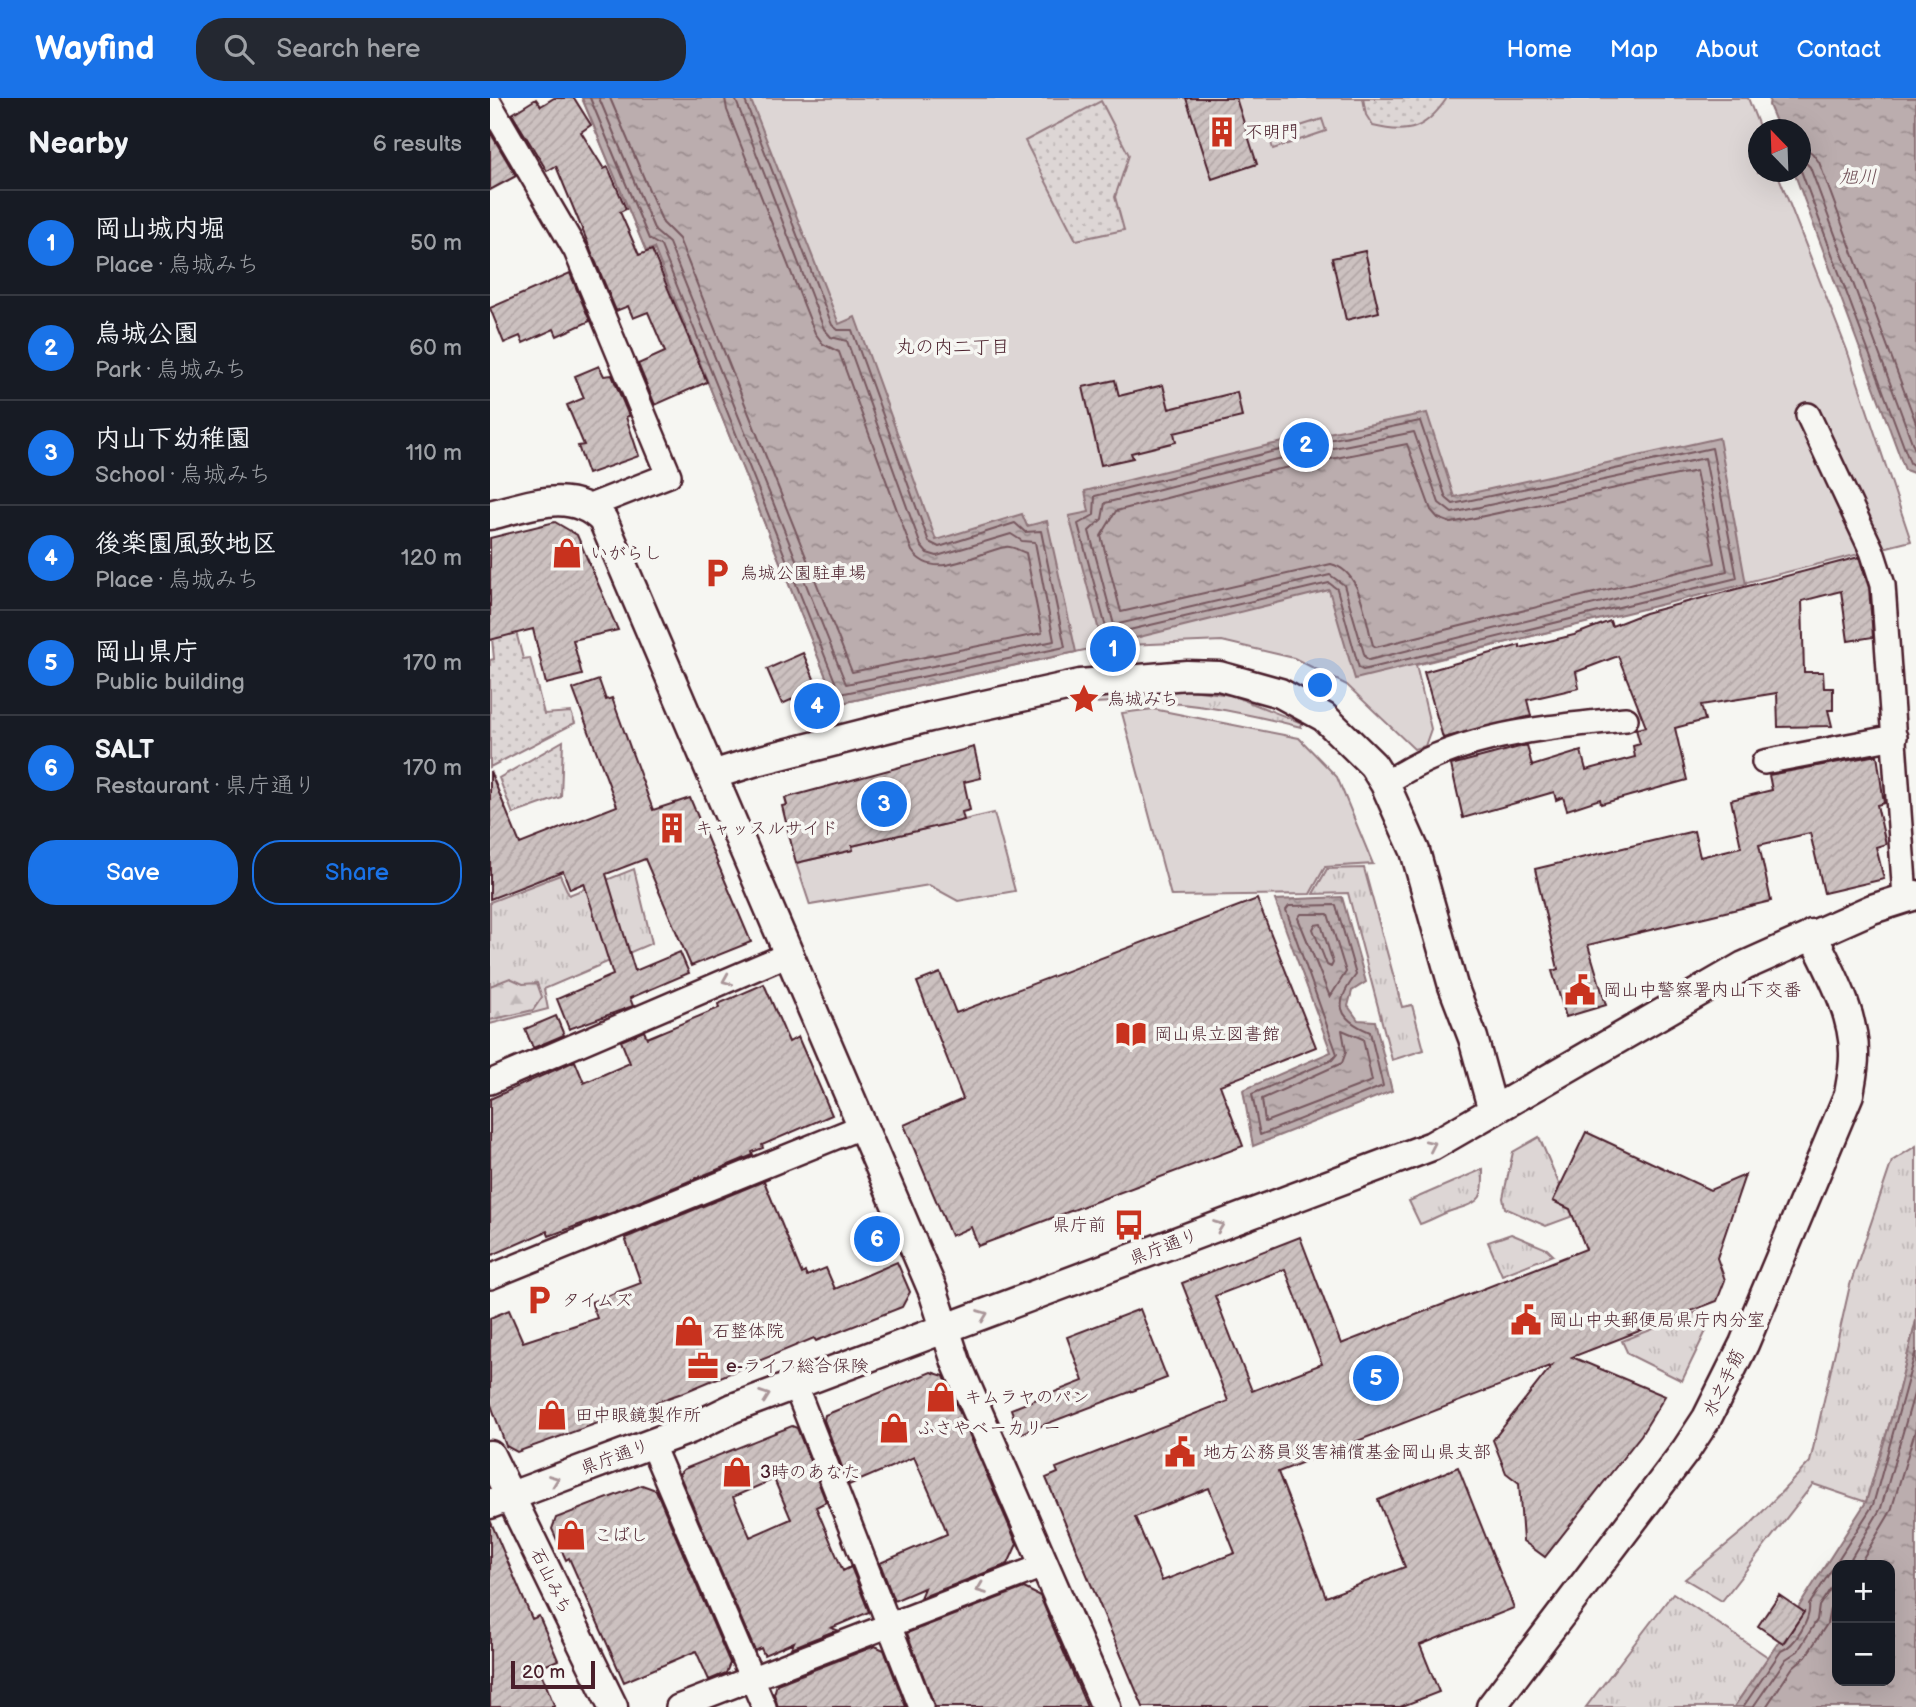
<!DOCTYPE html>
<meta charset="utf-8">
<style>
:root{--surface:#171b24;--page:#242831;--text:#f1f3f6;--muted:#9ea1a6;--line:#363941;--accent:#1a73e8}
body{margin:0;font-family:"Balsamiq Sans","Klee One",sans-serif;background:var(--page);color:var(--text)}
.controls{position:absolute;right:21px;bottom:21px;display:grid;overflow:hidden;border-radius:14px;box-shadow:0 7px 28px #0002}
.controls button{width:63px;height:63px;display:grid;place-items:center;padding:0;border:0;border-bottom:2px solid var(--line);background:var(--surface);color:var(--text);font:35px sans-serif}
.compass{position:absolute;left:1258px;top:21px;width:63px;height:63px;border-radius:50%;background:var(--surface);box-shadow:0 7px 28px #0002;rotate:337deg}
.scale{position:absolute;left:21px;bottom:18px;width:84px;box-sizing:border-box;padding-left:7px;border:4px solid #4a1f2b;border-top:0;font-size:19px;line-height:24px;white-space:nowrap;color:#4a1f2b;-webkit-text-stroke:5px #f6f6f2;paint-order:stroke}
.you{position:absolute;left:831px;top:588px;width:24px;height:24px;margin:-18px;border:5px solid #fff;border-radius:50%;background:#1a73e8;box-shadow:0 0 0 10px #1a73e833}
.badge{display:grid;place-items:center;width:46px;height:46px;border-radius:50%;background:var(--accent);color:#fff;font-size:23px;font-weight:700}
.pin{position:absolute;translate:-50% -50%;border:4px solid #fff;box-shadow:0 2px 7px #0006}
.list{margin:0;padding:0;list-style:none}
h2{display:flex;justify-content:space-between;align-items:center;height:91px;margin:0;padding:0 28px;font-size:30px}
h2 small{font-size:23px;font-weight:400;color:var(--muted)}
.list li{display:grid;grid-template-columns:46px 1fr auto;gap:21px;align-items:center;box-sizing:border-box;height:105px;padding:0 28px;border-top:2px solid var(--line)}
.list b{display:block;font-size:26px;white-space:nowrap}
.list p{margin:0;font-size:23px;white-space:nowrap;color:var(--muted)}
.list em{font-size:23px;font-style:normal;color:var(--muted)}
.actions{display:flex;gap:14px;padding:21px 28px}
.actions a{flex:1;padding:16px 0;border:2px solid var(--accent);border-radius:28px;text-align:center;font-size:24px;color:var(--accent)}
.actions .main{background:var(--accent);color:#fff}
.icon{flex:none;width:38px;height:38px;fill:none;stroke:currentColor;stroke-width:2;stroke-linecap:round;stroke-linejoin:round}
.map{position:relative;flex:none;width:1426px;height:1609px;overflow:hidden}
header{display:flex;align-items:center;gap:42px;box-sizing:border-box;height:98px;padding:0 35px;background:var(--accent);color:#fff}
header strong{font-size:33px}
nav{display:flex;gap:38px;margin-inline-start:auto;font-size:24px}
.search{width:490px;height:63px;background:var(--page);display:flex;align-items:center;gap:18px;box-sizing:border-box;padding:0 24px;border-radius:28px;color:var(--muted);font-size:26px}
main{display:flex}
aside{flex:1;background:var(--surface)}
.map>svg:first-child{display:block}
</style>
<header>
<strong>Wayfind</strong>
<div class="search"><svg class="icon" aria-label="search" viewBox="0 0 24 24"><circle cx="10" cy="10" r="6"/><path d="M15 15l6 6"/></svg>Search here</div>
<nav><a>Home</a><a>Map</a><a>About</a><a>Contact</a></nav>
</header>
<main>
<aside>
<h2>Nearby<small>6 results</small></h2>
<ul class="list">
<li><span class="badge">1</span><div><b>岡山城内堀</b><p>Place · 烏城みち</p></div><em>50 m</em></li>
<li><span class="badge">2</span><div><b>烏城公園</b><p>Park · 烏城みち</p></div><em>60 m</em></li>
<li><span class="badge">3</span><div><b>内山下幼稚園</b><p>School · 烏城みち</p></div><em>110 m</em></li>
<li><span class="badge">4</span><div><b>後楽園風致地区</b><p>Place · 烏城みち</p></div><em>120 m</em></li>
<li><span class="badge">5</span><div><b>岡山県庁</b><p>Public building</p></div><em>170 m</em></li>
<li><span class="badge">6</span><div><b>SALT</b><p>Restaurant · 県庁通り</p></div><em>170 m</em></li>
</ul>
<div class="actions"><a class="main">Save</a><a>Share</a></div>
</aside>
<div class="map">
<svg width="1426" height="1609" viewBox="0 0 1426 1609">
<defs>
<pattern id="grass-tufts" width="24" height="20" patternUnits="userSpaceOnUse" patternTransform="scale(1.75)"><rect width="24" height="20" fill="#ddd6d5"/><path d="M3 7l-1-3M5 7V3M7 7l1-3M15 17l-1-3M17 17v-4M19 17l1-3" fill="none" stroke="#bfb7b7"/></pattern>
<pattern id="forest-firs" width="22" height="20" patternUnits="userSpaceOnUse" patternTransform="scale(1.75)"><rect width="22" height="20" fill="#ddd6d5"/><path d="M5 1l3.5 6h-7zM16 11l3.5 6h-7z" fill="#bfb7b7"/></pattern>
<pattern id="garden-dots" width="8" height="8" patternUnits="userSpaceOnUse" patternTransform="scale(1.75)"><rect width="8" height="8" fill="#ddd6d5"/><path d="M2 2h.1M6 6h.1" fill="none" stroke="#bfb7b7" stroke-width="1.8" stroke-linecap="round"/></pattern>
<pattern id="water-ripples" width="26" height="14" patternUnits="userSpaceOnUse" patternTransform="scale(1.75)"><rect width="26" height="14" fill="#bbadae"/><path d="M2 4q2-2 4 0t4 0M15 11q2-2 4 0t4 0" fill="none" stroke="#9a8c8e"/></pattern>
<pattern id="building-hatch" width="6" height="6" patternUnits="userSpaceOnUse" patternTransform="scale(1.75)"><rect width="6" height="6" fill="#ccc1c0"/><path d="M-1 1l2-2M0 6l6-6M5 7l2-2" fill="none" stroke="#b1a5a5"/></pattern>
</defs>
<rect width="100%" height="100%" fill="#f6f6f2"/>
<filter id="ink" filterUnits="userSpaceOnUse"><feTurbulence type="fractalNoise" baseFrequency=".0143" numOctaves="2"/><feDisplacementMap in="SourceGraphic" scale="14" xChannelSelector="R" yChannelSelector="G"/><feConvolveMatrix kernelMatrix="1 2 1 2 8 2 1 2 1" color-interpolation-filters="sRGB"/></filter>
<g filter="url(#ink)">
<path fill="url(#grass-tufts)" stroke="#947a80" stroke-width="2" d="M692,591L741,597L812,625L811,629C739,611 678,599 604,605V598Z
M874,770L912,909L922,907L934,952L902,962L858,795L823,796L837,771Z
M144,771L162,845L54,891L58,911L0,926V804L70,777L79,797Z
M1049,1039L1070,1088L1063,1103L1080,1111L1083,1118L1056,1128L1015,1110L1013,1100L1023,1054Z
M1426,1048V1223L1404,1311L1376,1404L1323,1386L1232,1503L1195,1481L1258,1429L1320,1364L1360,1187L1402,1063Z
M993,1071C993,1098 994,1104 967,1111C954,1114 942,1122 930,1126L919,1103Z
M1021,1136L1057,1151L1063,1157L1012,1177L998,1144Z
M1207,1214L1216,1233L1192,1283L1138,1256L1132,1243Z
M1183,1495L1278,1559L1244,1609H1096Z"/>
<path fill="url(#forest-firs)" stroke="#947a80" stroke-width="2" d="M20,880L33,886L47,885L52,899L43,912L0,922V888Z"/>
<path fill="#ddd6d5" stroke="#947a80" stroke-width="2" d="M92,0H1258L1270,31L1268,74H1287L1357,252L1421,443L926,567L941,631L935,648L924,651L857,587L804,560L732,543L613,548L347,606L164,150L156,153Z
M663,611L809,640L847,679L883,766L835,769L820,796L681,798L632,615Z
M504,715L525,793L468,803L439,787L320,807L306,765L363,752L362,748Z"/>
<path fill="url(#garden-dots)" stroke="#947a80" stroke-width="2" d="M873,0H957C936,31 919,37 883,28L876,17Z
M611,3L639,57L625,99L634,132L586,142L535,43Z
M832,21L836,33L783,51L779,38Z
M21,514L33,561L40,560L54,616L81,614L85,625L0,669V562L4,561L0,519Z
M73,643L71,699L23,716L9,680Z"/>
<path fill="url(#water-ripples)" stroke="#8e747a" stroke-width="2" fill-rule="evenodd" d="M92,0H260L349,226L365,219L446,442L532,416L537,428L557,423L586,554L347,606L164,150L156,153Z
M1280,0H1426V376L1415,372L1304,74H1310V32L1289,31L1279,7Z
M937,315L964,399L1229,340L1256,486L865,581L839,492L613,548L579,418L599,414L595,393L779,347Z
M852,799L876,884L862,893L858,908L868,922L885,923L902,993L763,1048L753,992L841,954L785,802Z
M1426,1223V1609H1244L1290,1542L1294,1545L1314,1514L1308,1510L1376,1404L1404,1311ZM1347,1467H1400V1583H1347Z"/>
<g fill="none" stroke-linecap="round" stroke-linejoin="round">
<path stroke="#77585f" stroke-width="2" d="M100,0L159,141L171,148L350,596L575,549L551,433L535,434L525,425L449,449L439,444L362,232H348L342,227L254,0
M109,0L165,133L179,145L356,586L564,543L545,444L532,443L521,436L447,458L437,455L431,448L357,243L341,239L334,231L245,0
M120,0L173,125L189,141L362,574L552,535L536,455C529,453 522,447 515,449C487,454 444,485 422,453L349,254L333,246L325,235L237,12L235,0
M1310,47L1322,55L1329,64L1426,325
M1310,59L1320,69L1426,355
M1310,70L1420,365L1426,369
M930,323L956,400L963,406L1222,350L1247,480L873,572L869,570L847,491L839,485L618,537L588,426L604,417L605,398L781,354Z
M924,334L949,405L962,415L1215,360L1237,473L879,562L875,559L854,487L840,477L624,527L599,433L612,421L615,405L783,362Z
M917,346L941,412L948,420L961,425L1206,373L1225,465L886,549L883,547C875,521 872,473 841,466L631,514L611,438L626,413L785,372Z
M846,807L866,877C844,905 846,920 880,934L893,988L770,1037L762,996L842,962L847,956L796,812L799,808Z
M838,816L856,874L840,899L808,820L811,816Z
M831,826L843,865L841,869L837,867L823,831L825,827Z
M852,932L873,941L882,983L775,1024L772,1001L852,965L856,954Z
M1357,1467L1391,1410L1426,1289
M1369,1467L1401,1413L1426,1330
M1253,1609L1291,1553C1305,1548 1321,1521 1319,1507L1383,1407L1426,1252
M1263,1609L1296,1561L1308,1553L1327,1522L1329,1508L1347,1481
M1276,1609L1303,1569L1316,1558L1337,1526L1340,1511L1347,1500"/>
</g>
<path fill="url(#building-hatch)" stroke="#4a1f2b" stroke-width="2" fill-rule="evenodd" d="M64,0H84L101,27L91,34L114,71L118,69L136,111L130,114L149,157L162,152L217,284L165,307L148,266L175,254L158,214L143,220L138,208L126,213L66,68L57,73L22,16L46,1L51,8Z
M696,0H746L767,66L722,81Z
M0,34L26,78L0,92Z
M875,153L889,214L856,222L842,160Z
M80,175L100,223L67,238L64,231L33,245L30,238L14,245L0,210Z
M109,268L114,278L122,277L139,318L136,319L149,358L98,376L88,348L94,347L77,307L94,300L85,278Z
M625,282L629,298L673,287L679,311L747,294L752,319L684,335L686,344L641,355L643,360L611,367L593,289Z
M65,424L87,437L128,532L83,542L92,577L56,586L43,531L0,542V440Z
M1369,459L1379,490L1383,539L1358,543L1351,493L1312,503L1314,574H1333L1334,590H1343V612H1338L1342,628L1288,629L1287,595L1211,607L1215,622L1185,630L1197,682L1111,706L1110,701L1077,712L1073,699L1066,702L1064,694L973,720L961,667L1037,647L1042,668L1091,653L1096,672L1145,659L1143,648L1150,646L1146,631L1156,629L1128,558L1086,574L1089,590L1037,602L1041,618L953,640L934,574L1030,547V550L1084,537L1120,523L1122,528L1155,515Z
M313,555L328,590L292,606L277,571Z
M109,582L116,602L122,600L163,712L200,700L261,844L201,868L155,761L116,776L145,873L190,854L199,875L140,900L143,908L79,931L67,901L123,877L94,785L80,791L73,773L0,801V673L30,746L127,708L83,591Z
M484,649L491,680L474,684L480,712L472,714L474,722L362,748L363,752L306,765L292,708L297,707L295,700Z
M1387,657L1394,705L1387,707L1396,746L1386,749L1394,781L1334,795L1320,735L1269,747L1281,803L1098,847L1116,907L1076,919L1062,873L1068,871L1045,771L1204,733L1210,759L1251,749L1241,702L1282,692L1279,677Z
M767,801L826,949L730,987L753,1048L488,1148L481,1129L461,1138L414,1027L473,1001L427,884L450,875L466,915Z
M274,886L299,944L308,939L342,1017L272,1047L273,1050L262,1054L263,1057L124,1114L59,1138L57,1133L0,1158V1001L85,963L94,985L140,965L131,943L154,933L157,940L229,910L228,906Z
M66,918L74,937L43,950L35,931Z
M1096,1034L1220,1092L1255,1077L1227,1160L1235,1182L1227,1203L1082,1259L1175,1298L1151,1337L1055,1459L1033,1443L1029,1385L1016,1375L1003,1342L1062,1267L788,1374L836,1499L915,1469L888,1402L968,1369L1024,1510L930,1547L949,1594L910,1609H653L556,1380L568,1375L566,1370L738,1303L692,1185L810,1139L851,1246L1096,1151L1080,1111L1063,1103ZM795,1171L832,1266L762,1293L725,1198ZM719,1390L745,1455L672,1483L645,1419Z
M274,1083L312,1176L315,1174L317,1178L336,1170L345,1191L407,1164L420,1194L412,1209L326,1243L324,1240L192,1295L27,1354L16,1348L0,1304V1220L19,1212L33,1244L107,1220L101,1204L151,1185L135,1140Z
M650,1211L677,1280L530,1336L521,1311L593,1283L577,1239Z
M441,1274L454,1278L527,1446L518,1466L430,1500L434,1490L404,1503L390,1465L457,1436L454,1427L424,1359L359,1387L334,1322L335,1317Z
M302,1328L307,1330L336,1404L326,1409L353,1473L361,1469L379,1514L341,1530L347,1532L301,1550L304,1544L274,1557L271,1550L265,1553L189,1376L194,1371ZM284,1381L301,1421L260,1439L243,1399Z
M152,1387L166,1392L240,1565L236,1575L219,1582L206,1553L134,1584L79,1460L76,1462L62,1431L66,1420Z
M0,1422L42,1521L49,1518L68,1562L49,1570L65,1609H0Z
M534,1490L550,1498L597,1609H445L417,1535Z
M1289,1497L1314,1514L1293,1545L1268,1528Z
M385,1548L394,1552L416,1609H288L284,1596L287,1586Z"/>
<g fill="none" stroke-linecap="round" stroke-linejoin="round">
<g stroke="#4a1f2b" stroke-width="28">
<path id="minor" d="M0,6L86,153L179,377L100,408
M1318,317L1382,453L1393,487L1415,799
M1274,664L1405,639
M895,686C965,636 1053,630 1136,621
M0,984L299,856
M0,1179L373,1028
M305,1287L431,1609
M161,1345L274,1609
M188,1609L555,1467"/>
</g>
<g stroke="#4a1f2b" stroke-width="33">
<path id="tertiary" d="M0,417C39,408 81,389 113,422L443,1193L466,1264L616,1609
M222,677L267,663L440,619L590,586L697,577L729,578L790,595L834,619L883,667L895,686L925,753L963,888L983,940L1003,1013
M0,1357L123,1609
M0,1406L200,1331L243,1310L942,1048L1254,868L1382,811L1426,797
M1001,1609L1196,1352L1217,1320L1254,1246L1359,996C1361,984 1364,971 1364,958C1365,916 1340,873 1322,836"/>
</g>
<use href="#minor" stroke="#f6f6f2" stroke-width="23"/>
<use href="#tertiary" stroke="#f6f6f2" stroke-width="28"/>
</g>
<defs><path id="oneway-chevron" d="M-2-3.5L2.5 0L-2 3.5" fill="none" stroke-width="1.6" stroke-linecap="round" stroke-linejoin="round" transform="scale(1.75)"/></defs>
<g stroke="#a99598">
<use href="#oneway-chevron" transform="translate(237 882) rotate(157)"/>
<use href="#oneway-chevron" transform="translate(941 1047) rotate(-25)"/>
<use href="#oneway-chevron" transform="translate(729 1128) rotate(-21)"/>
<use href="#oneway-chevron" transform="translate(493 1217) rotate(-21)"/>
<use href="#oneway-chevron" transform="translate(275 1298) rotate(-20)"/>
<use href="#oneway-chevron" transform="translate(64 1382) rotate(-21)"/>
<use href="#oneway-chevron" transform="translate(491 1491) rotate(159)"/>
</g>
</g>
<defs>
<g id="building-bare" transform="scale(2.415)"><path d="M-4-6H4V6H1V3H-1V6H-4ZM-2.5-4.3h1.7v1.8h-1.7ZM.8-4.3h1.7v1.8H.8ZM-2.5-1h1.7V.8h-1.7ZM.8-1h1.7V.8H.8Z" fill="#c8321e" stroke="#f6f6f2" stroke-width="2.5" paint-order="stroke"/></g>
<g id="shop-bare" transform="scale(2.415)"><path d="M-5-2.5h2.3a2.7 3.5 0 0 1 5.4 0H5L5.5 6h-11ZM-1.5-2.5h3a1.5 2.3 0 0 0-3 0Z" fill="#c8321e" stroke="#f6f6f2" stroke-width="2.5" paint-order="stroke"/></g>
<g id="parking-bare" transform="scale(2.415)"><path d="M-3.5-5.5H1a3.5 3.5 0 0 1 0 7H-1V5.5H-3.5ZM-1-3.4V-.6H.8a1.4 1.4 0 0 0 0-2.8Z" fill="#c8321e" stroke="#f6f6f2" stroke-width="2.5" paint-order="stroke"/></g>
<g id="sight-bare" transform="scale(2.415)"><path d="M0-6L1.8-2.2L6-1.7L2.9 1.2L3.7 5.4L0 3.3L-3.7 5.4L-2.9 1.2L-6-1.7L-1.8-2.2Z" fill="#c8321e" stroke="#f6f6f2" stroke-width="2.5" paint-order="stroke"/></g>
<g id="civic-bare" transform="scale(2.415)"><path d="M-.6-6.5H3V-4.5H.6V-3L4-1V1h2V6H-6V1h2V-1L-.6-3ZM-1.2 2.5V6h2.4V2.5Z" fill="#c8321e" stroke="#f6f6f2" stroke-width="2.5" paint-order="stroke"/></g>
<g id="library-bare" transform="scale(2.415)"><path d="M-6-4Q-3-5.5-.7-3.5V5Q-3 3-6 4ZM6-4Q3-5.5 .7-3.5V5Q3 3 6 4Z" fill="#c8321e" stroke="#f6f6f2" stroke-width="2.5" paint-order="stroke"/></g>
<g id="bus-bare" transform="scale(2.415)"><path d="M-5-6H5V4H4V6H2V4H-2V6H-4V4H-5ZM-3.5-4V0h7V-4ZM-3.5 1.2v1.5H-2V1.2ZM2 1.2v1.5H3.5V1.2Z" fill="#c8321e" stroke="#f6f6f2" stroke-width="2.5" paint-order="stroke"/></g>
<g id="office-bare" transform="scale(2.415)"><path d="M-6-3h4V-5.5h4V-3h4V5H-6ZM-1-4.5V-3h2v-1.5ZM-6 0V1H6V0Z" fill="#c8321e" stroke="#f6f6f2" stroke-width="2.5" paint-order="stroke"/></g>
</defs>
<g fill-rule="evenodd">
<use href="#building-bare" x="732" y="34"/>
<use href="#shop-bare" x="77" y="455"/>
<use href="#parking-bare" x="227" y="475"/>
<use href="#sight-bare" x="594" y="601"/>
<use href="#building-bare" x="182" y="730"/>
<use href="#civic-bare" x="1090" y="892"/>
<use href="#library-bare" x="641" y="936"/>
<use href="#bus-bare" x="639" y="1127"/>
<use href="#parking-bare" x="49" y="1202"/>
<use href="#civic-bare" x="1036" y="1222"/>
<use href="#shop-bare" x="199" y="1233"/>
<use href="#office-bare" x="213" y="1268"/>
<use href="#shop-bare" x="451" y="1299"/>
<use href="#shop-bare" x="62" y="1317"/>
<use href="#shop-bare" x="404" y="1330"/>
<use href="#civic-bare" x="690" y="1354"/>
<use href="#shop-bare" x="247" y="1374"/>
<use href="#shop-bare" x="81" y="1437"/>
</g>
<g text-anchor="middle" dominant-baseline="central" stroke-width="7" stroke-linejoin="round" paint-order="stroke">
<g font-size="18" fill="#4a1f2b" stroke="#f6f6f2" text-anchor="start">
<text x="755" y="34">不明門</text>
<text x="100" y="455">いがらし</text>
<text x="250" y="475">烏城公園駐車場</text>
<text x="617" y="601">烏城みち</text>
<text x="205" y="730">キャッスルサイド</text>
<text x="1113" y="892">岡山中警察署内山下交番</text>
<text x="664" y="936">岡山県立図書館</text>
<text x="616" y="1127" text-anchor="end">県庁前</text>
<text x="72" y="1202">タイムズ</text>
<text x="1059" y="1222">岡山中央郵便局県庁内分室</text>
<text x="222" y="1233">石整体院</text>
<text x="236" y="1268">e-ライフ総合保険</text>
<text x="474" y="1299">キムラヤのパン</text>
<text x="85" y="1317">田中眼鏡製作所</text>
<text x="427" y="1330">ふさやベーカリー</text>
<text x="713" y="1354">地方公務員災害補償基金岡山県支部</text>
<text x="270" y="1374">3時のあなた</text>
<text x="104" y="1437">こばし</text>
</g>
<g font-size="18" fill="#4a1f2b" stroke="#f6f6f2">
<text transform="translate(674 1149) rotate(-21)">県庁通り</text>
<text transform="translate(1234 1285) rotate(-64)">水之手筋</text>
<text transform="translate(125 1359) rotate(-20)">県庁通り</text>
<text transform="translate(61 1483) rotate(64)">石山みち</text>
</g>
<g font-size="19" font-style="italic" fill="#6c4a52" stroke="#f6f6f2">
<text x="1368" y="79">旭川</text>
</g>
<g font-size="19" fill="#4a1f2b" stroke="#f6f6f2">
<text x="463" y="249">丸の内二丁目</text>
</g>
</g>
</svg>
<div class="controls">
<button>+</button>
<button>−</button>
</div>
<svg class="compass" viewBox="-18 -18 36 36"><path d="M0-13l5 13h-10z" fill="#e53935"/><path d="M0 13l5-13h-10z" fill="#9ea1a6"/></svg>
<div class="scale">20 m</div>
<div class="you"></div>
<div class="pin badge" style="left:623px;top:551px">1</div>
<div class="pin badge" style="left:816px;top:347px">2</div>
<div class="pin badge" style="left:394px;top:706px">3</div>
<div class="pin badge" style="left:327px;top:608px">4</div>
<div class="pin badge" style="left:886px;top:1280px">5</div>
<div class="pin badge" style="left:387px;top:1141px">6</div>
</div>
</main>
